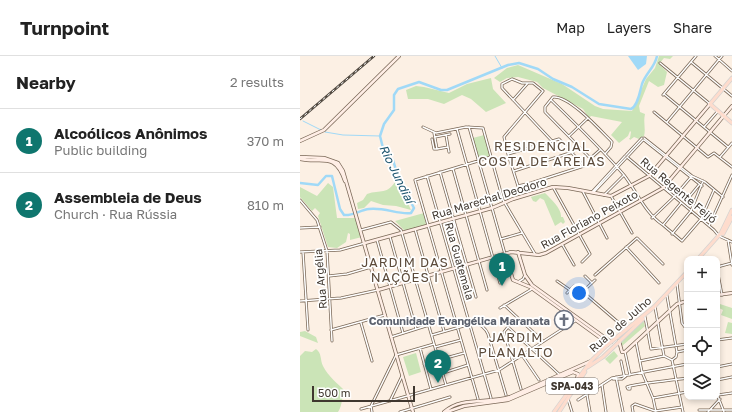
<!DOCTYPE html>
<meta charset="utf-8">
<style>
:root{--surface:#fff;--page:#f2f2f2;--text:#222;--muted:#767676;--line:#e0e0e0;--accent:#0f766e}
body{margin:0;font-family:"Golos Text",sans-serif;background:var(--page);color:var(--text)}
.controls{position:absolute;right:12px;bottom:12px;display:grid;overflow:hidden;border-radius:8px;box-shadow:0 2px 6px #0003}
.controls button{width:36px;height:36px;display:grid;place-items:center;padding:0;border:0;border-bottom:1px solid var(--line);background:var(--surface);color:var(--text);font:20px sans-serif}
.scale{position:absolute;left:12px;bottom:10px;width:103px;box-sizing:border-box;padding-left:4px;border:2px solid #3f372f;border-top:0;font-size:11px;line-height:14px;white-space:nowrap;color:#3f372f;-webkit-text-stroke:3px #fff;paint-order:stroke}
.you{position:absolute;left:279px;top:237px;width:14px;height:14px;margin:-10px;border:3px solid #fff;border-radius:50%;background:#1a73e8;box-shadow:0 0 0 6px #1a73e833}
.badge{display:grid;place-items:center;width:26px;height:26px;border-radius:50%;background:var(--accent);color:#fff;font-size:13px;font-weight:700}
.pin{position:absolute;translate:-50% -33px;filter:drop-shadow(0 1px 2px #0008)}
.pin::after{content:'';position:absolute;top:21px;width:14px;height:12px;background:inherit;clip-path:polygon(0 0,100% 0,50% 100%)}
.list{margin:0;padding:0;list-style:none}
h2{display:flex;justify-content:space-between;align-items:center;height:52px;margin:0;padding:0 16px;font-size:17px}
h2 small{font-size:13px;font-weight:400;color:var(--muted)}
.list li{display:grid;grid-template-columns:26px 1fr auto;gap:12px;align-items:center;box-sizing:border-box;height:64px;padding:0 16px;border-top:1px solid var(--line)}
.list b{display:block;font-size:15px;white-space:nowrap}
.list p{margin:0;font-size:13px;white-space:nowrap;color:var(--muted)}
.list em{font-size:13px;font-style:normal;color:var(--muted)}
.icon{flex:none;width:22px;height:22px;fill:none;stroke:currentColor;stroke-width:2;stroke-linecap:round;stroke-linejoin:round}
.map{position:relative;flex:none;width:432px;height:356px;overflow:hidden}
header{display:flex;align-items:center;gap:24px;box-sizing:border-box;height:56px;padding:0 20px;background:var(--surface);border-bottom:1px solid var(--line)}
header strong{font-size:19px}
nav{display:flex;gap:22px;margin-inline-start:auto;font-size:14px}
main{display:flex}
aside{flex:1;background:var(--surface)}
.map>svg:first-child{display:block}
</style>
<header>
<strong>Turnpoint</strong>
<nav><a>Map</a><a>Layers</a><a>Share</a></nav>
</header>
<main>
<aside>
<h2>Nearby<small>2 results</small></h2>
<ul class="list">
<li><span class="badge">1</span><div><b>Alcoólicos Anônimos</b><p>Public building</p></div><em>370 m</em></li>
<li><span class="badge">2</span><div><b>Assembleia de Deus</b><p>Church · Rua Rússia</p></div><em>810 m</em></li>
</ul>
</aside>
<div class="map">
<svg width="432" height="356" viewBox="0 0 432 356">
<rect width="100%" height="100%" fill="#fcf0e4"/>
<path fill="#cbe4b7" d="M359,0H373L370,3L364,2L359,8L367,16L364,29L358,31L349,25L339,50L340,56L345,58C343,67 346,72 344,80L339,83L334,81L330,84L329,82H330L331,76L330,75L328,80L319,87L311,79L322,66L291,60L289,62L283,53L243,32L237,26L218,21L207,22L200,26L194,22L207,12L218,9L262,28L295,50L303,53L332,55L346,23L355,12Z
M191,22L193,33L206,47L186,56L171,43L162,39L144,48L128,43H108L106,34L116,30L124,31L149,37L167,28Z
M184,79L190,100L179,103L173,82Z
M97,123L111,154L96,150L83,149L71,145L64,152L58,153L57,147L63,144L67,138C81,133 87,140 97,123Z
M28,127L33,131L37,162H56L62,181L50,184V178L48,177L46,186L37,192L28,191L18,160L20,157L15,152L12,155L0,141V131L17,140Z
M245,137C251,143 262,153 261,161H263L265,166L263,168L261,166L255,170L244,144L240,142L236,146L233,145L231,141Z
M124,157L126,169L105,175L95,165Z
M417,247L432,252V263L421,259L423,254L417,251Z
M343,264L345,270L322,290L321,285Z
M428,266L432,267V278L425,277Z
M5,275L16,281L18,287L0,280V276Z
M16,293C22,297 20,304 23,310C28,320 38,328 45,335C41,341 43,349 38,356H0V300L5,295L12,296Z
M314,295L318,300L310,308L305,303Z
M116,297L121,316L109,320L103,301Z"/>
<path fill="#a0d9f7" d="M328,0H347L346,8L338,14Z"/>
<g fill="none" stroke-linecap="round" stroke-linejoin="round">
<path stroke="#a0d9f7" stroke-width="1" d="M195,0L202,12
M3,65L21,74
M25,76L43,79L80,80"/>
<path stroke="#a0d9f7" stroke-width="2.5" d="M0,127L18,129L26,120H32L40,153L44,159C53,160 60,154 69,153C84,151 99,159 111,157L114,152L100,127L93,104L83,92L80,80L84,68L94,54V39L98,33L119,26L141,34H147L208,9L219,7L238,13L253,23L272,31L299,48L331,53C338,50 340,35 342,28C346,17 355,11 357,0"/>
<g stroke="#7a6857" stroke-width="3">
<path id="street" d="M415,0L432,15
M391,6L432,40
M360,7L410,48
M364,38L428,91
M363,39L396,0
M213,44L228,27
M251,44C276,68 301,92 324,119C337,136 345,157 363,169
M354,56L408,101L414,97L432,111
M367,66L422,0
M123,71L136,77L166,71L183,72L203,144L235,198
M169,71L205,198
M404,71L418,55
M157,73L200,227
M134,77L137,93L148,91L149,96
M146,79L148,91
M269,80L288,62
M135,81L150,78
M344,82L392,120L405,126L423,141
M132,83L134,93H137
M259,83L284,110L231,127L218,130L208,98Z
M344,84L402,130
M300,94L292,101H289L245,56V51L253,41C269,39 301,75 312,86L311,91L305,98
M208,98L204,81L243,35L233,27H222L212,23L202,28V32L252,85
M326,99L342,82
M328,100L343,84
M327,101L414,174L419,180L432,186
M420,101L432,87
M153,113L187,234
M214,115L273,96
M140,116L176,241
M127,120L191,342
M253,131L290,198L282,206
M283,136L307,182
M292,136L325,100
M294,136L326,102
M304,139L324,119
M311,140L332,177
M390,140L399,129
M0,144L17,164L27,195L32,285
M381,147L363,169L382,185L401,163L414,134
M352,162L374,141L391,121
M409,170L432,119
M0,172L20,171
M115,173L144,275
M61,174L91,166L101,174L146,329
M372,178L391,155L403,125
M90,181L116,273
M201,183L222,177
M77,184L103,277
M428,184L432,209
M262,188L274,209
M326,191L359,227
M0,196L40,194L65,187
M3,196L8,274
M417,211L432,207
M417,213L422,239
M295,219L337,182L363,208
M29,220L47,218L71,211
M285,220L292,227
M257,225L270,234
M218,226L223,223L225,219
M377,228L382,267L387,274
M267,237L274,230H276L326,273
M367,240L377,296L376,301L372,304
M275,243L295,224
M0,245L41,242L78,234
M204,249L243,285
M355,251L364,300L372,304
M200,252L232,233
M345,261L351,293L387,288
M61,267L72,305
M31,274L85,259
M132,279L174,267C180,267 186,273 188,278L206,339
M91,281L129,269
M417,284L432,282
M336,286L342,316L353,342L356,356
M135,291L161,284
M120,292L131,333
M325,296L330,319
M377,296L387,294
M222,299L239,324
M372,304L383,356
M321,305L324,319
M340,305L364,300
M124,308L164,297
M417,311L432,308
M143,317L168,309
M316,321L323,356
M313,323H322L326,320
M417,324L432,321
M302,329L306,356
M330,330L327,331L328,333H330V330C349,326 368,325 387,322
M221,333L204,276L208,271L260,319
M417,338L424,356
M287,339L290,356
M418,339L432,337
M353,342L387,336
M178,343L115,124L191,101
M268,343L272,356
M278,344L312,322L387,308
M90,345L102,320
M61,353L199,314L275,265
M399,354H432
M72,356L71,350L96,299L134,288
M100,356L150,341
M333,356L332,350L335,348L355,355L382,351
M408,356L420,343"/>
</g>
<g stroke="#7a6857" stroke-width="4">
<path id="secondary" d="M0,85L24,74L99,0
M0,101L24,102L38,107L43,115L113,356
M0,103C22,108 35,95 45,125
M65,187L192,152L213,143L253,131L268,132L311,140L349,120L410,48
M218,196L225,219L232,229L311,286
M205,198L213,224L230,231L306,286L307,289
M78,234L211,196L239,199L246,197L363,132L432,50
M417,239L432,237
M319,285L322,296H325L377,248L387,245
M144,356C162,340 188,348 210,341L291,305
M147,356L164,350L208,344L273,316L278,318L277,323"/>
</g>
<g stroke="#d5d3d1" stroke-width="4.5">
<path id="primary" d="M432,22L410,48L432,67
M423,178L432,161
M398,203L421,177L432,154
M288,311L303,301L343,263
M254,356L291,305L306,290L354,251L387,216
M259,356L285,316"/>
</g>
<use href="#street" stroke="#fff" stroke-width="1.5"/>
<use href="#secondary" stroke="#ffeee6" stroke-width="2.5"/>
<use href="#primary" stroke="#fedccd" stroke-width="3"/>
<g stroke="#524a41" stroke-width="2.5">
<path id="rail" d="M0,63L74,0"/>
</g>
<use href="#rail" stroke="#fff" stroke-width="1" stroke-dasharray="3" stroke-linecap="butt"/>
</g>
<defs>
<g id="church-ring" transform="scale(1)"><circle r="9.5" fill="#fff" stroke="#6b7280" stroke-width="1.5"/><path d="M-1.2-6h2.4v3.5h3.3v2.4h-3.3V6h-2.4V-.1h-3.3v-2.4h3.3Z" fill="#6b7280"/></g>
</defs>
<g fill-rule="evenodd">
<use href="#church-ring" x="264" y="264"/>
</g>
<g text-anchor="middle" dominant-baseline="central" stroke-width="3.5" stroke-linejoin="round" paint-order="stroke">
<rect fill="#fff" stroke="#79736d" stroke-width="1" x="246" y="322" width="52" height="16" rx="3"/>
<g font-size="10" font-weight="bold" fill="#3f372f">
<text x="272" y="330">SPA-043</text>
</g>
<g font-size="11" fill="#3f372f" stroke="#fff">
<text transform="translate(379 134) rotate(40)">Rua Regente Feijó</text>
<text transform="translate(189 142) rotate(-17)">Rua Marechal Deodoro</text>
<text transform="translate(289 163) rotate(-29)">Rua Floriano Peixoto</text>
<text transform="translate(160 205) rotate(74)">Rua Guatemala</text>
<text transform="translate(20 223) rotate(-95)">Rua Argélia</text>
<text transform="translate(320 268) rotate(-41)">Rua 9 de Julho</text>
</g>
<g font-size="11" font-weight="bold" fill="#5b616d" stroke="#fff" text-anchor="end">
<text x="250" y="264">Comunidade Evangélica Maranata</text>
</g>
<g font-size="12" font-style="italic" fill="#1d556f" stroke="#fff">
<text transform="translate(97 118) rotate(64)">Rio Jundiaí</text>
</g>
<g font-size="13" letter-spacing="1" fill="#5c4b3b" stroke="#fff">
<text x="242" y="90">RESIDENCIAL<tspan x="242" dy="15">COSTA DE AREIAS</tspan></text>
<text x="105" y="206">JARDIM DAS<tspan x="105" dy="15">NAÇÕES I</tspan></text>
<text x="216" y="281">JARDIM<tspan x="216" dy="15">PLANALTO</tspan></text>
</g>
</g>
</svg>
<div class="controls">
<button>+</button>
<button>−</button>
<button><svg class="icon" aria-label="locate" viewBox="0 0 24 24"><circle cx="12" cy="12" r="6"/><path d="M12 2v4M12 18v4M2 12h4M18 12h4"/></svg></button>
<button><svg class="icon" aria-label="layers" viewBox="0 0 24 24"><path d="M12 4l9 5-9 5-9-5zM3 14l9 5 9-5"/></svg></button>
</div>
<div class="scale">500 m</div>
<div class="you"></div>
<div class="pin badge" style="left:202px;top:230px">1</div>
<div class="pin badge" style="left:138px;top:327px">2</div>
</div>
</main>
